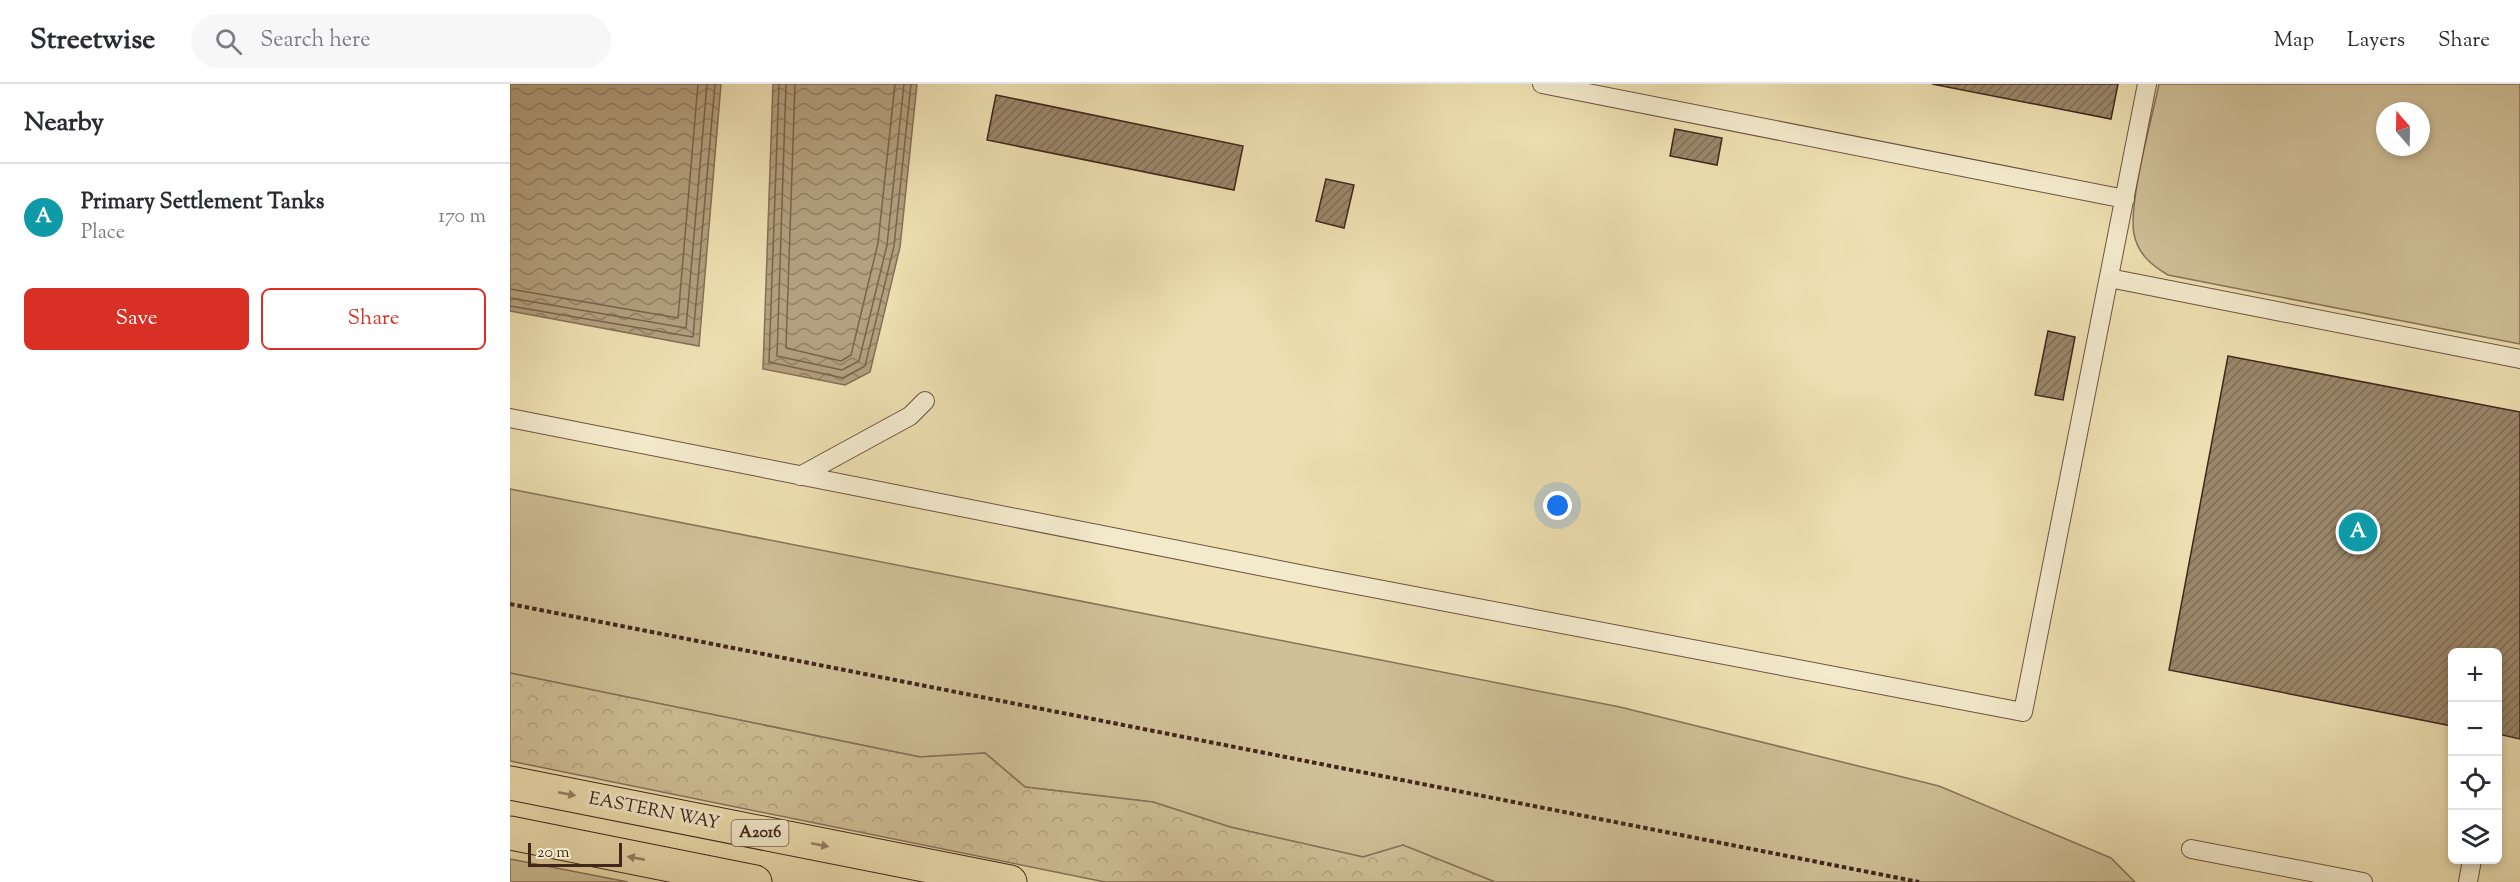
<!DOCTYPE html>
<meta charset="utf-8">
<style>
:root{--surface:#fff;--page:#f7f7f7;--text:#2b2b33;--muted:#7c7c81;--line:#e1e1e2;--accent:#d93025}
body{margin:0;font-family:"Sorts Mill Goudy",serif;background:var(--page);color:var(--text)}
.controls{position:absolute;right:18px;bottom:18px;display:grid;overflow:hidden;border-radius:9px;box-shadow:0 3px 9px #0003}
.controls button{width:54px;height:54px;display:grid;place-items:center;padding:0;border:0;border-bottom:2px solid var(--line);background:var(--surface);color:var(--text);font:30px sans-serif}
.compass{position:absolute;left:1866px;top:18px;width:54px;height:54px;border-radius:50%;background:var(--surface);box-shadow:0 3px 9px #0003;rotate:340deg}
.scale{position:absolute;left:18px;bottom:15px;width:94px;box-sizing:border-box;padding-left:6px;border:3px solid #41261c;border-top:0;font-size:16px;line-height:21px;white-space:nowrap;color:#41261c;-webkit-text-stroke:4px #f3eacc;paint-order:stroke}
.you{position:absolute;left:1048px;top:422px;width:21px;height:21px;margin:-15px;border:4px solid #fff;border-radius:50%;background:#1a73e8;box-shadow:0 0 0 9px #1a73e833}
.badge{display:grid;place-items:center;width:39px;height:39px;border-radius:50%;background:var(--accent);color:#fff;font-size:20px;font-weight:700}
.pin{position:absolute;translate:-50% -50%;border:3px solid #fff;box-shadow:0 2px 6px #0006}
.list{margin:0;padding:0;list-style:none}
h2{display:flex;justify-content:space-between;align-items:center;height:78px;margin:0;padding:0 24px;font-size:26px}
h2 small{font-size:20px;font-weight:400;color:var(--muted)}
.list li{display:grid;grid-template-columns:39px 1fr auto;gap:18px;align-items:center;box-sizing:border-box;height:108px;padding:0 24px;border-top:2px solid var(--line)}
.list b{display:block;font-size:22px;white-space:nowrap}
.list p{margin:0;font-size:20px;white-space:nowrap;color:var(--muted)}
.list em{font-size:20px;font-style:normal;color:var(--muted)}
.actions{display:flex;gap:12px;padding:18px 24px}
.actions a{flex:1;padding:14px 0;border:2px solid var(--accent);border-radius:9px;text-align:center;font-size:21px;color:var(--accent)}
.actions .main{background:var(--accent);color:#fff}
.icon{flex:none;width:33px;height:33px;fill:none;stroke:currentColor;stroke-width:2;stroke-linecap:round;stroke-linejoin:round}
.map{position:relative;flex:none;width:2010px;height:798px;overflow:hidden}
header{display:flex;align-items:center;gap:36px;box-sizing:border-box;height:84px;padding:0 30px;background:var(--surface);border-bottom:2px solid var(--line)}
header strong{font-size:28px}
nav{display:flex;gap:33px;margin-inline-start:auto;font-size:21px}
.search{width:420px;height:54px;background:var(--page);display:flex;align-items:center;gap:15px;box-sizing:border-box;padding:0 21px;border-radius:33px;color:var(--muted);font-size:22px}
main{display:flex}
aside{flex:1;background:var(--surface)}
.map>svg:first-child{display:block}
</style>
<header>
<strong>Streetwise</strong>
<div class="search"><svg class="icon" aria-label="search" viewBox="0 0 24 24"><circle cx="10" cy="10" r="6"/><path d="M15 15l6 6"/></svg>Search here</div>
<nav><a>Map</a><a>Layers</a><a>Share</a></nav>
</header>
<main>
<aside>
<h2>Nearby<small></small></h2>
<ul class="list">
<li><span class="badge" style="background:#0f9aa8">A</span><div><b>Primary Settlement Tanks</b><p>Place</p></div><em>170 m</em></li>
</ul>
<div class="actions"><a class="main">Save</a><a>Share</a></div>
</aside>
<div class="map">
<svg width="2010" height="798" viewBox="0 0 2010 798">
<defs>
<pattern id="forest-crowns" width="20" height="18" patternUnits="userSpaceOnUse" patternTransform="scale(1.5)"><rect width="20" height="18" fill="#d0c098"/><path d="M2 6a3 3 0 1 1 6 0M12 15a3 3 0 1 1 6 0" fill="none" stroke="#b4a582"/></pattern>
<pattern id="water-waves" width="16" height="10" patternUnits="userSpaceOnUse" patternTransform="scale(1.5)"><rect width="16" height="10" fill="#b3a07e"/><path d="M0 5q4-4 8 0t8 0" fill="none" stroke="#938266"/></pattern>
<pattern id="building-hatch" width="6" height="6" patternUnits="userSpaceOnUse" patternTransform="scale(1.5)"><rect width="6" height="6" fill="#9a8669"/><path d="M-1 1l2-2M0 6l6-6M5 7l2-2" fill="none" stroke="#7f6d56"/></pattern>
</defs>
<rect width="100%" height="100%" fill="#eddfb1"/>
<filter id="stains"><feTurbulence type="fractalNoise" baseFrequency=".00333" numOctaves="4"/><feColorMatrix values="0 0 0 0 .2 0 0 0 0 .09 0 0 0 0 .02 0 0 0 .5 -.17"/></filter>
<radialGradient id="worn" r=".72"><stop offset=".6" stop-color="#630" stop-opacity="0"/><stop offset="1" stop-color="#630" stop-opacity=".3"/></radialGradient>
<path fill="#d0c098" stroke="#88735a" stroke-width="1.5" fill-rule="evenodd" d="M1649,0H2010V260L1658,191C1641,181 1628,170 1624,150C1618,120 1642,34 1649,0ZM1875,27H1911V63H1875Z
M0,405L1110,623L1429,702L1601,774L1625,798H985L893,761L853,773L720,743L643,718L515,703L475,669L410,673L0,589Z
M0,775L118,798H0Z"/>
<path fill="url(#forest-crowns)" stroke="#88735a" stroke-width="1.5" d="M0,589L410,673L475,669L515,703L643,718L720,743L853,773L893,761L985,798H595L0,677Z"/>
<path fill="url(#water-waves)" stroke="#856f57" stroke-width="1.5" d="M0,0H211L189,262L0,227Z
M263,0H407L390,163L360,288L335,301L253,285Z"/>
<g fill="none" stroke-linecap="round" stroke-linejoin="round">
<path stroke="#7a634d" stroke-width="1.5" d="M269,0L259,278L333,294L355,282L384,162L401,0
M276,0L267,272L332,286L349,277L377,161L394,0
M285,0L276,264L331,277L341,271L368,159L385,0
M0,205L168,234L188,0
M0,214L176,244L197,0
M0,222L183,253L205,0"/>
</g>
<path fill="url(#building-hatch)" stroke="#41261c" stroke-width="1.5" d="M1422,0H1608L1601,35Z
M486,11L733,62L724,106L477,56Z
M1165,45L1212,54L1207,81L1160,72Z
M816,95L844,101L834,144L806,137Z
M1538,247L1565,253L1553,316L1525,311Z
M1718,272L2010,328V655L1988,650V568H1942V642L1659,586Z"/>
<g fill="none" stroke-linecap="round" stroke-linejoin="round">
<g stroke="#6c5441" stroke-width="20">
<path id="lane" d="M1032,0L1615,115
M1599,194L2010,275
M0,334L805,493L1513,628L1637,0
M290,392L400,332L415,317
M1681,765L1853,798
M1958,798L1962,776"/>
</g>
<g stroke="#41261c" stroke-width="35">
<path id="primary" d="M0,699L500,798
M0,749L245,798"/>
</g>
<path stroke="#41261c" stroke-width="4" stroke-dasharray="4.5 3" stroke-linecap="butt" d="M0,520L1409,798"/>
<use href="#lane" stroke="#f3eacc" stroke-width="18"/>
<use href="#primary" stroke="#eddfb1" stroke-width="33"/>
</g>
<defs><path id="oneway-solid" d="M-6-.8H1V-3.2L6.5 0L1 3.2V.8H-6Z" transform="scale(1.5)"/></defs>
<g fill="#978266">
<use href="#oneway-solid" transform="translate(57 710) rotate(11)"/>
<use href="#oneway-solid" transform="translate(310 761) rotate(11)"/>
<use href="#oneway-solid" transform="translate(126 774) rotate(-169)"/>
</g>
<g text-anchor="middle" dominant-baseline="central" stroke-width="6" stroke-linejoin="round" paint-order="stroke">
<rect fill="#f3eacc" stroke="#766151" stroke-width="1.5" x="221.5" y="736" width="57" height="26" rx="4.5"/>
<g font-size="16" font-weight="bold" fill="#41261c">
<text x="250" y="749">A2016</text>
</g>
<g font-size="18" fill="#41261c" stroke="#f3eacc">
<text transform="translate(144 728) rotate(11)">EASTERN WAY</text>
</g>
</g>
<rect width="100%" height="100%" filter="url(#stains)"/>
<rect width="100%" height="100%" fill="url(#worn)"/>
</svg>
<div class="controls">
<button>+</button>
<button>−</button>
<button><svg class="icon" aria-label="locate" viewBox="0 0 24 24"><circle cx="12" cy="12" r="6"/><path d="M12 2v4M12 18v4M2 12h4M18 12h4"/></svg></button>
<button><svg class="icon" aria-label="layers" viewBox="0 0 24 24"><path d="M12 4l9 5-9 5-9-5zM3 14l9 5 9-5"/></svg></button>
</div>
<svg class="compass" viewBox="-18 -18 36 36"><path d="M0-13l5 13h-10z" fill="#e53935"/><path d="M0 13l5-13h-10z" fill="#7c7c81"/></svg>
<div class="scale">20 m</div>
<div class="you"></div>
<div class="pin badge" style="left:1848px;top:448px;background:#0f9aa8">A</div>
</div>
</main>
